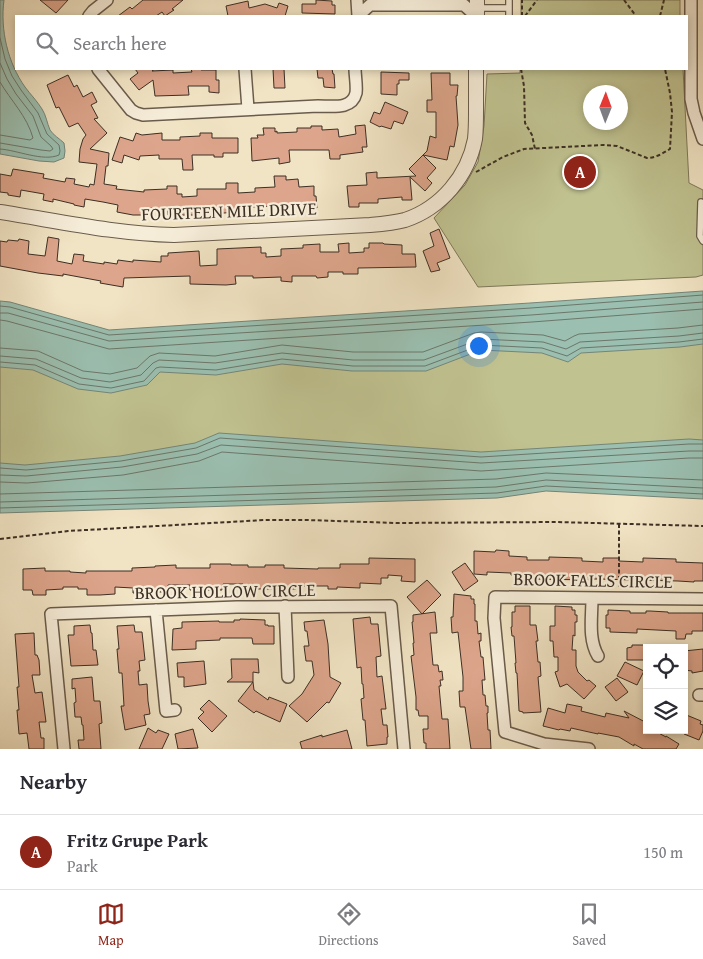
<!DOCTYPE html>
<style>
:root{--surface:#fff;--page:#f2f2f3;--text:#2b2b33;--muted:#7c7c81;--line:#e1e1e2;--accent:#8f2418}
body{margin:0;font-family:"Gentium Book Plus",serif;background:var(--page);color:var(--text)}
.controls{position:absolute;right:15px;bottom:15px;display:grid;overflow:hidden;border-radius:0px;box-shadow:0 2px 8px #0003}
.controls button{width:45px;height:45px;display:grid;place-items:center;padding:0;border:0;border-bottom:1px solid var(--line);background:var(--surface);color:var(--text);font:25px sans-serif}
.compass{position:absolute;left:583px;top:85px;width:45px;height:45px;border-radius:50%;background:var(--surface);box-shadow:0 2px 8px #0003;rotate:1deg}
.you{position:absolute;left:478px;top:345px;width:18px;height:18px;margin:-12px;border:4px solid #fff;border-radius:50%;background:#1a73e8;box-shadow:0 0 0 8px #1a73e833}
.badge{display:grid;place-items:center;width:32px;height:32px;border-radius:50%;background:var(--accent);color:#fff;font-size:16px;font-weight:700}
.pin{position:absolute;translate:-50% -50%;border:2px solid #fff;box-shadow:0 1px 5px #0006}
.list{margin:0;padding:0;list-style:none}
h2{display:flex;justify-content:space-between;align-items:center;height:65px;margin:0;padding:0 20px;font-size:21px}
h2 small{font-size:16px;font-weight:400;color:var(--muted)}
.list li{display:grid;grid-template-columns:32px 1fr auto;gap:15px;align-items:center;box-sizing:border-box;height:75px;padding:0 20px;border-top:1px solid var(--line)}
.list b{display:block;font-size:19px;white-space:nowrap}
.list p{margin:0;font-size:16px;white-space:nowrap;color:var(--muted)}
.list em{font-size:16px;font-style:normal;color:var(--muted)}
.icon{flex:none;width:28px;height:28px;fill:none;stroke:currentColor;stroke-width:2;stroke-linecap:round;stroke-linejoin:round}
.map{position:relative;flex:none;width:703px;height:749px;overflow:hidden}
.search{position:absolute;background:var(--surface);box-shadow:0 2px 8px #0003;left:15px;right:15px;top:15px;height:55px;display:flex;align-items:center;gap:12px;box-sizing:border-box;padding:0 18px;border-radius:0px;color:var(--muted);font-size:19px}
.sheet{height:140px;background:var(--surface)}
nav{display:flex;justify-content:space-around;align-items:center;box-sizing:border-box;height:70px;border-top:1px solid var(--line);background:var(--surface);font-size:14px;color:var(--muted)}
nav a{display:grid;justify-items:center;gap:2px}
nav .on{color:var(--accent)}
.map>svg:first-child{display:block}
</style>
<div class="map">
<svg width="703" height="749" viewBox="0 0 703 749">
<rect width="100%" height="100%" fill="#f1e4c4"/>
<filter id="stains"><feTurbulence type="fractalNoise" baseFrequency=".004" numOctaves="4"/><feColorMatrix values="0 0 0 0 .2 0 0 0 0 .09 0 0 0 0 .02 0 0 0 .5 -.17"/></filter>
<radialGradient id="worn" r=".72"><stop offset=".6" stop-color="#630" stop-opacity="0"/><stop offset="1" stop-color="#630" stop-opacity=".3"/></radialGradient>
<path fill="#c0c290" stroke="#7e785a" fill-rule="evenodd" d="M521,0H680V16H521Z
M520,69H683L689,183L703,190V275L696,277L478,287L434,218L465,185L478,162L484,126L487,74L520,73ZM590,92H620V122H590Z
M703,335V461L0,475V351L549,341Z"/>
<path fill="#9bbfb0" stroke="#758578" d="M0,0H4C0,30 8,63 25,87C31,95 37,101 42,109C46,115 47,123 50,130C53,135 60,139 64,143L65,151L64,158L54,162L39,161L0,154Z
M703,291V344L680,347L581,353L568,362L542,353L481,350L426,371H352L282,364L216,375L160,372L147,385L111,393L78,389L33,370L0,367V301L10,302L109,330L530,303Z
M219,433L481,452L689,439L703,440V499L546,491L497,498L0,513V463L25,465L120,456L195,443Z"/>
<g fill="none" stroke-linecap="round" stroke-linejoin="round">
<path stroke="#6c776a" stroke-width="1" d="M0,38L5,59L12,76L21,90L38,113L47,134L59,145L60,151L59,155C43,162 17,150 0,149
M0,63L7,79L16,94L33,116L41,137L51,146L53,149L50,151L41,150L0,143
M0,82C11,101 27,116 33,138L30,140L0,135
M0,306L10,307L109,335L531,308L703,295
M0,313H8L109,341L531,315L703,302
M0,320L7,321L109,349L532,322L703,309
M0,348L38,351L83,371L110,374L137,368L150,356L159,353L215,356L282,345L353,352H423L474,333L481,332L543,335L565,341L574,336L579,334L678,328L703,325
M0,356L36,359L81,378L110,382L141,375L153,363L159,360L215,363L282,353L353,360H424L481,339L543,342L566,349L580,342L679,336L703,333
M0,362L35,365L79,384L111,388L144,381L156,368L160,367L216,370L282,359L353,366H425L481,345L542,348L567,356L581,348L679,342L703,339
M0,468L26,470L121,461L196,448L220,438L481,457L689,444H703
M0,475L26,476L122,467L197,454L221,445L481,463L689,451H703
M0,482L27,483L123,475L199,461L222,452L481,471L689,458H703
M0,494L496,479L546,473L703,480
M0,502L496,487L546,480L703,488
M0,508L497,493L546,486L703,494"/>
</g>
<path fill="#dda58b" stroke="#3d2f24" d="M40,0H68L56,13Z
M143,0H183L172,9L174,10L165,16L162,12L156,16H118L130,7L132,9Z
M316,0L332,1V5H335V14L302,13V4H316Z
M248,1L249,8L265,4L277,8L279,3L288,6L285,16H228L226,6Z
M135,69H155L152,71L173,70V73L192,72L191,69H201V70H216V80H219V93L209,92V86H188L189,95L155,96L153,80L139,90L130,79L138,73Z
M273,69H284L285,88H274Z
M317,69H332L333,74H334L335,88L324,87L323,78H318Z
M381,72L409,73V80H399V84H397V95L381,94Z
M431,73H450V85H458L457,96H456L458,125L454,147L450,146L447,160L423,155L427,151L430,136L436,138V112H427V100H432Z
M68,75L74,87L77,85L83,97L92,92L97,102L91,105L98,118L94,119L107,133L90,149L109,153L108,166H106L104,184L117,186L116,189L144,192V190L167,189V186H177V194H182V197L197,196V189H226V183H238V193L255,192V188L275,187L274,176H286V180L298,179L299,187L314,186V196H316L317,208H290V205L236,208V212L212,214L211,207L196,208V215H168L167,208H147L148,215H133L117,212L118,205L103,202L85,199L84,207L74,205V204L53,199V202L43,200L44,194L21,190L20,197L8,195V193L0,192V174L11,176L13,169L44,174L43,178L65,182L66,178L75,179L74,184L89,187L90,184L94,185L97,164L79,162L80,149L83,139L86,135L78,123L69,127L59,107L56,108L47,85Z
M385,102L408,112L403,124L394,121L391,129L381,126L380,127L370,122L374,112L380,114Z
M365,125L367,147H362L363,152L340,155V159H330L329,150H289L290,162L279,164V158L252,161L251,138H258L257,135H264L263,128H275V132L277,131V133L297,132V128H311V126H322V130L338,129L339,137L356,134L355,126Z
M136,133L142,135L162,133V140H180V137L200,136V133H212V138H238V153H223V157H214V155H192L193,170H183L182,159H159V155L140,156L139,160L124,155L122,163L112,160L120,137L133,141Z
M423,155L436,168L427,178L432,183L425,191L410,177L412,200H402V197L378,199V203H359V207H349L347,186L367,185L366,173L377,172V178L416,176L409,169Z
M439,229L450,258L437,263L440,270L431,272L423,251L434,246L430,233Z
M48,237L59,239L57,261L72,264L74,254L84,255L83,261L104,264V262L117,264L118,260L133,262V260L161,262V256H168V253L199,251L200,266L217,265V249L261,247V253H266V257L281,256V249L303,248V245L320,244V252H339L338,244L349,243V253L364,252V248H369V243H383L384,244L402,245V254H415L416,267L358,268V274H343V272H328V277L317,278L316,276H292V282L281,281V277L253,278V276H235L236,284L226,285L190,284V276L124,278L123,287L100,283L101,281L63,274V276L38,273L0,266V241L7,242L8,240L18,241L19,239L29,241L28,254L45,256Z
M496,550L509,551V556L527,557V560H549V557L582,558V561L603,562V558H619V561L643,562V558L676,559V562L703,563V581H694V582L678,581L639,580V581H632L633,580L599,579H594V580L529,579V575H511V573L487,572V575L474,574V551L495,552Z
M369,558L415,559V582L401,581L402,576L388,575V578H381V584L360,583V588L337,587V589H328V586H296V589H243V584H223L222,590H190V585H168V592H155V591L141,590V593H133V588L115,587V594L100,595H87V589H78V587H63V589L46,590V595H33L32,590H23V569L45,568V571H70V572L86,573V571H132V568L155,567V566L176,565V568H210V564H231V565H248V567H265V565H284V568L318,569V568H340V564H369Z
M465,563L478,581L464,591L452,572Z
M427,580L441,595L422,614L407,597Z
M454,594L471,596V599H474V604H475V621H477L478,634L481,633V641H479L481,657H483L485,680H482L483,695H485L486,706H488V713H487L488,730H490L491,749H471L465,707H460L459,691H463V677L458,632L452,633L451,617H453Z
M515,606H530V625H536L538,641H536L538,662H540L541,676L538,677L541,712L523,713V712L519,711L517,673H516L515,663H516L514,636H512L511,627H512V612H515Z
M555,606L572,607V610H575V615H577V622H575V636L573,635L572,650H576V666L578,672L587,681L589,680L596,686L584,699L567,684L560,687L555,672L558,671V657H554L553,641H550V626H555Z
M608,610L630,611V613H646V611H650L668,612V613H703V631H692V634H686L685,639H676V631L637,629V633L610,632V628H606V615H608Z
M435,612L437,633H430L433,665H438L439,672L442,671L443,680H440L441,686H439L442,719H448L450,749H426V743H424L423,729H428V716H419L418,710H416V697L411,656L414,655L413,643H414L412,622H413V615Z
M370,617L371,624H378L381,656L376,657L377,677L382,676L386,709H381L383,725H387L388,737H387V744L367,746L365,720H363L361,699L364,698L363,684H362L361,667L357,668L353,619Z
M240,619L265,620V625H268V626H274V644H253L252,638H220V640L196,641V649L172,650L173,629L182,628V622L219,621V622H234V620H240Z
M324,620L328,644L330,677L341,683L329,703L327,702L307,722L289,706L302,694L314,675L312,661H306L304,646H309L307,631H305L304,622Z
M90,625L91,633H92L93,650H96L98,665L71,666L68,635H74V626Z
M134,625L135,632H142L145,660L139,661L140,671H138L139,685L147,684L148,701L150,714L144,715L146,725L125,730L121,706H124L122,673H119L117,649H119L117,626Z
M34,633L35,655H37L39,660L40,675H32L35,693L42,692L46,722H39L41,738H44V749H29L27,733L19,734L17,710H19L17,687H19L15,634Z
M632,645H647V660H627V648L632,647Z
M703,649V671L692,673V671L684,670V651Z
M231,659H258L259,673L253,672V682H227L232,678Z
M204,661L206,684L184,687V677H178L177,663Z
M625,662L644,671L637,685L617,676Z
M92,677L94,701H100L102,723L99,724L101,749H79L78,740H84L83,725H82L81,717H75L74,703L76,702L75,688L72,689V679Z
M617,678L628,692L616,701L605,687Z
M253,682L254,690L268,700L269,697L287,704L280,722L256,711L254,713L238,701Z
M209,700L227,716L212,732L198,718L204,712L200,709Z
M567,704L582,707L581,711L605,717L606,713L629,718L624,711L647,723V730H653L666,737V736L679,744L676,749H643L634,744V746L619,737L598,733V734L571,728L570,731L560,729L559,730L543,726L548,708L565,713Z
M684,714L701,721L700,724L703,725V731L699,740L684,734Z
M148,728L156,733L158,730L169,734L162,749H139Z
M193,729L198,748L178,749L175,734Z
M347,730L352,749H302L300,742L322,735V737Z"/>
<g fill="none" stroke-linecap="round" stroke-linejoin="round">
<g stroke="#6a5c4c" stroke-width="8">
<path id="service" d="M477,8H509
M509,16V0
M701,202L700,236L703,241"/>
</g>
<g stroke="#6a5c4c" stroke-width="14">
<path id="minor" d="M357,0L358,16
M691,0V99L694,113L703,139
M89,16L93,11L107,0
M358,16L370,5H464L476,16
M98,69L131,110L136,113L143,115L318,106C332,106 352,110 356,93C357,85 355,76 355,69
M245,69L248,109
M592,598C592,618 588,639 598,656
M285,606L288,677
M156,610L166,711L175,710
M699,695H703
M64,749L51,614L237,607L391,606L404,749
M589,749L544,744L505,732L494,618L495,597L703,599"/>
</g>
<g stroke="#6a5c4c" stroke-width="16">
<path id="tertiary" d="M477,16V0
M0,212C58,221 116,234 174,235L370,225C382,224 394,223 405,220C441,208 468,176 475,139C476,130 476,120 476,111C476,97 476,83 476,69"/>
</g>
<path stroke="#3d2f24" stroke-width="2" stroke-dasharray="4 2.5" stroke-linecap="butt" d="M624,0L636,16
M522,16V0
M525,16L537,0
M660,16L664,0
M521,69L524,86L525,123L532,135L535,149
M476,172L503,157L524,149L603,145L617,146L647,158C656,158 663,153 670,149L672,112L670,93L665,69
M619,524V589
M0,539L68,531L265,520H307L396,523L557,522L703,526"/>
<use href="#service" stroke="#f6edd9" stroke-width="5.5"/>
<use href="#minor" stroke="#f6edd9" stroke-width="11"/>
<use href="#tertiary" stroke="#f6edd9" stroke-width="14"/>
</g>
<g text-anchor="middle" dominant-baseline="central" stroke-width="4.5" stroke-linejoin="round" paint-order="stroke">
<g font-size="18" fill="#3d2f24" stroke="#f6edd9">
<text transform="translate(229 211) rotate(-2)">FOURTEEN MILE DRIVE</text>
<text transform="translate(593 580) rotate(1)">BROOK FALLS CIRCLE</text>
<text transform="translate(225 591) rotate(-1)">BROOK HOLLOW CIRCLE</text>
</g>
</g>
<rect width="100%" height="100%" filter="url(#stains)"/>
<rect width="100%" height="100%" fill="url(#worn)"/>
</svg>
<div class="controls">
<button><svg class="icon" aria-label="locate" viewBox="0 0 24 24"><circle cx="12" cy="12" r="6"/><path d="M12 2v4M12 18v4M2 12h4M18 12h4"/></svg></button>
<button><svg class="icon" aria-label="layers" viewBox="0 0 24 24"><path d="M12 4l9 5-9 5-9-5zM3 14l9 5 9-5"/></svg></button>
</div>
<svg class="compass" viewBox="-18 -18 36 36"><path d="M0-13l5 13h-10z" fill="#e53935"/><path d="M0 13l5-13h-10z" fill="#7c7c81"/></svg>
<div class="you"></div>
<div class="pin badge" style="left:580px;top:172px">A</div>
<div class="search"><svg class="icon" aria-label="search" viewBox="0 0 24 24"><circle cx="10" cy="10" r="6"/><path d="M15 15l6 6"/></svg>Search here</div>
</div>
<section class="sheet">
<h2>Nearby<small></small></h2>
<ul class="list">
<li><span class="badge">A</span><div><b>Fritz Grupe Park</b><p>Park</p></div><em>150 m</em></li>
</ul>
</section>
<nav>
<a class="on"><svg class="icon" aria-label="map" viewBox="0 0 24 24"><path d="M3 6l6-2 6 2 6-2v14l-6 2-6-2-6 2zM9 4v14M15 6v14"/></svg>Map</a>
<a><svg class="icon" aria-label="directions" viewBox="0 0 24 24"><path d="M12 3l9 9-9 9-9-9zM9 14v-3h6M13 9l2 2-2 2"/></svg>Directions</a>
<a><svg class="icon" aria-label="saved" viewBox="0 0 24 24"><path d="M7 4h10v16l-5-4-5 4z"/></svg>Saved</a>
</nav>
